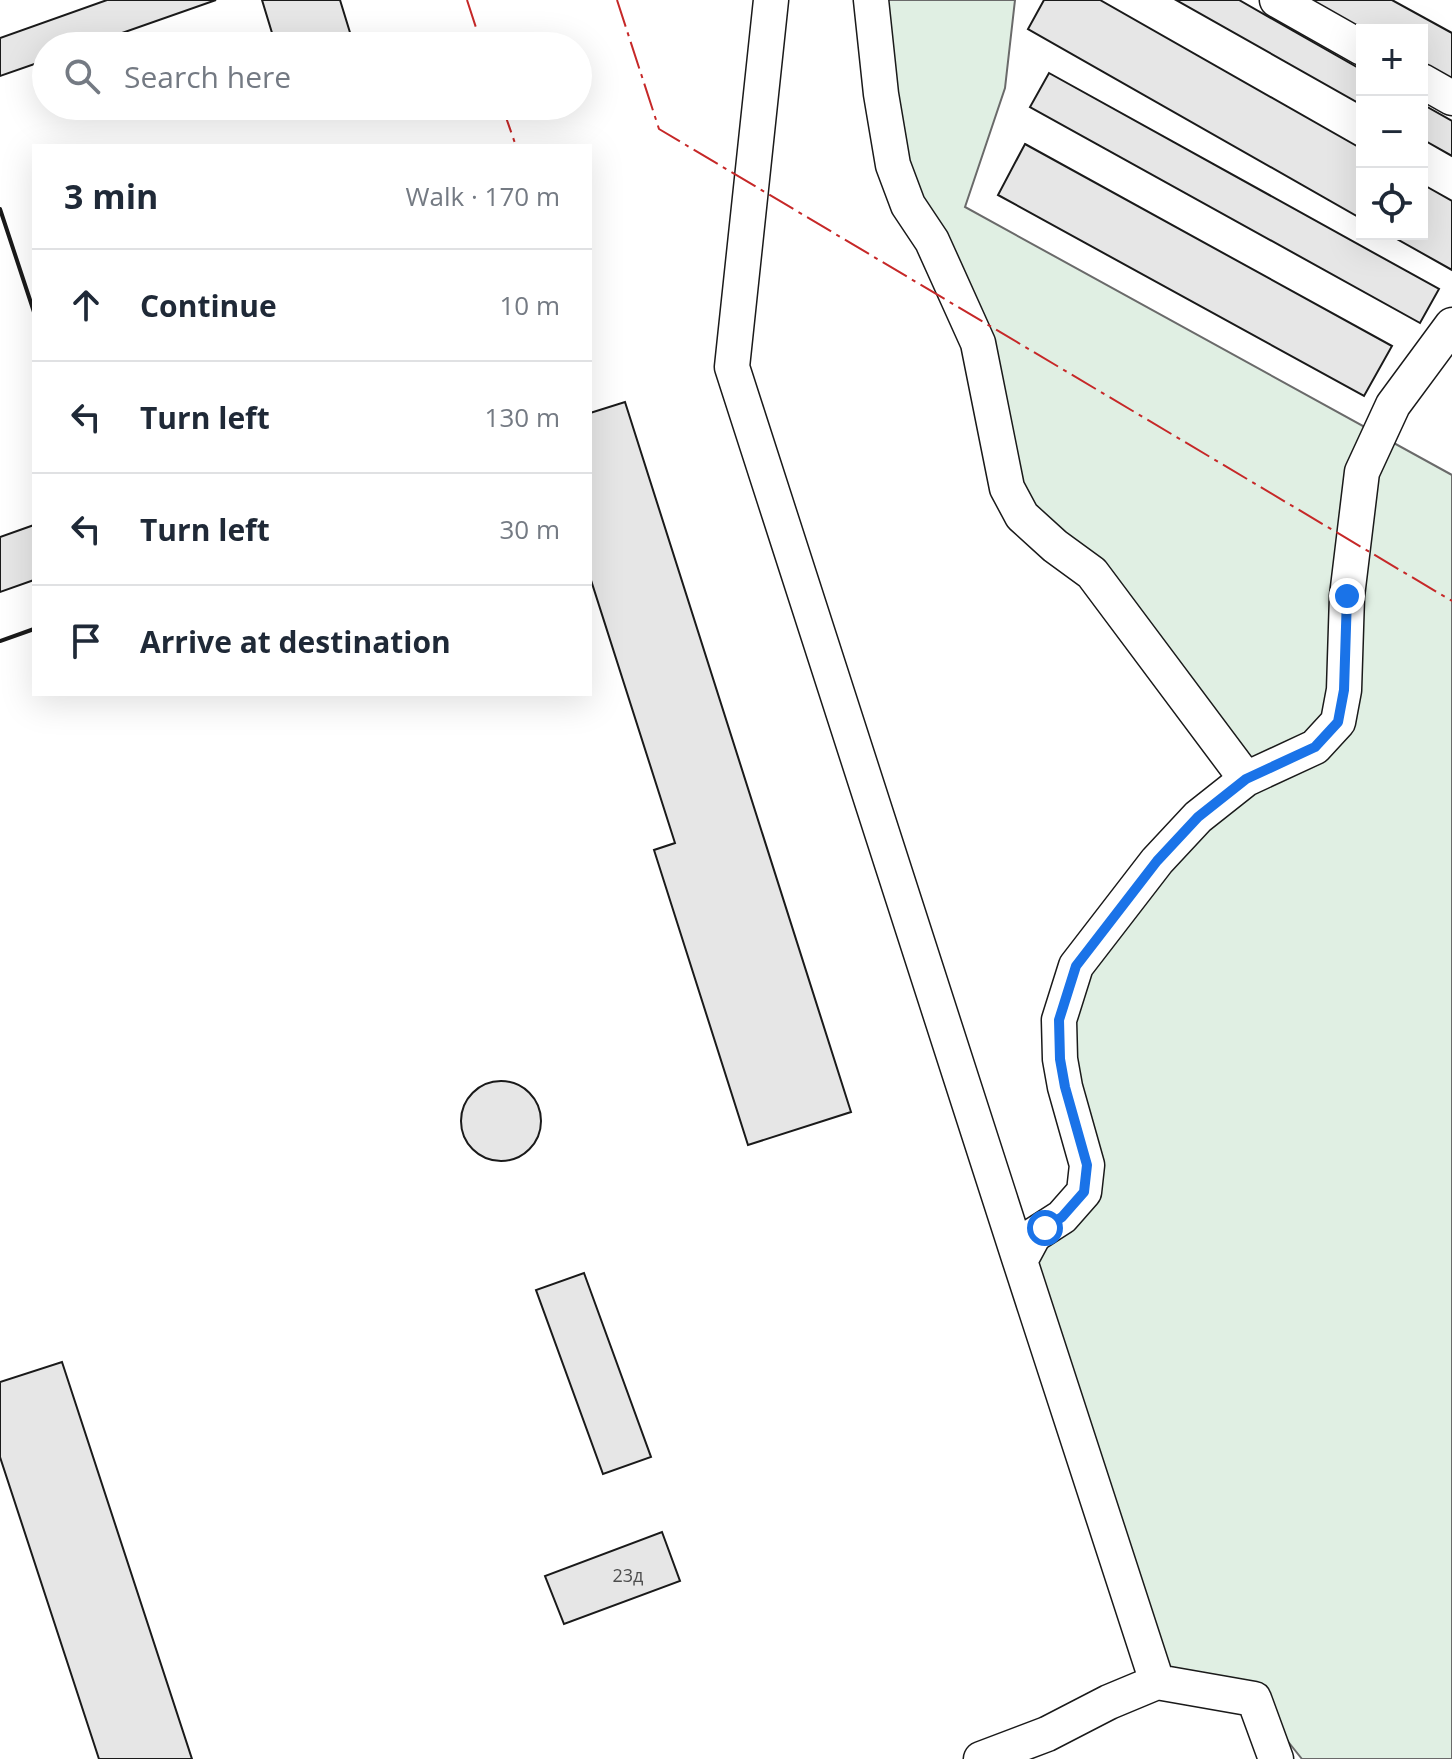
<!DOCTYPE html>
<meta charset="utf-8">
<style>
:root{--surface:#fff;--page:#f6f6f7;--text:#1f2937;--muted:#747a83;--line:#e0e1e3}
body{margin:0;font-family:"Open Sans",sans-serif;background:var(--page);color:var(--text)}
.controls{position:absolute;right:24px;top:24px;display:grid;overflow:hidden;border-radius:0px;box-shadow:0 8px 32px #0002}
.controls button{width:72px;height:72px;display:grid;place-items:center;padding:0;border:0;border-bottom:2px solid var(--line);background:var(--surface);color:var(--text);font:40px sans-serif}
.stop{position:absolute;width:24px;height:24px;margin:-18px;border:6px solid #1a73e8;border-radius:50%;background:#fff}
.stop.end{background:#1a73e8;border-color:#fff;box-shadow:0 2px 8px #0008}
.list{margin:0;padding:0;list-style:none}
h2{display:flex;justify-content:space-between;align-items:center;height:104px;margin:0;padding:0 32px;font-size:34px}
h2 small{font-size:26px;font-weight:400;color:var(--muted)}
.list li{display:grid;grid-template-columns:52px 1fr auto;gap:24px;align-items:center;box-sizing:border-box;height:112px;padding:0 32px;border-top:2px solid var(--line)}
.list b{display:block;font-size:30px;white-space:nowrap}
.list em{font-size:26px;font-style:normal;color:var(--muted)}
.icon{flex:none;width:44px;height:44px;fill:none;stroke:currentColor;stroke-width:2;stroke-linecap:round;stroke-linejoin:round}
.map{position:relative;flex:none;width:1452px;height:1759px;overflow:hidden}
.search{position:absolute;background:var(--surface);box-shadow:0 8px 32px #0002;left:32px;top:32px;width:560px;height:88px;display:flex;align-items:center;gap:20px;box-sizing:border-box;padding:0 28px;border-radius:44px;color:var(--muted);font-size:30px}
.panel{position:absolute;background:var(--surface);box-shadow:0 8px 32px #0002;left:32px;top:144px;width:560px;height:552px;border-radius:0px}
.map>svg:first-child{display:block}
</style>
<div class="map">
<svg width="1452" height="1759" viewBox="0 0 1452 1759">
<rect width="100%" height="100%" fill="#fff"/>
<path fill="#e0efe3" stroke="#6a6a6a" stroke-width="2" d="M871,0H1015L1005,88L965,207L1452,475V1759H1302L1254,1699L1157,1682L1020,1261L1084,1192L1074,1121L1076,966L1245,778L1022,516L989,407L908,205Z"/>
<path fill="#e6e6e6" stroke="#1a1a1a" stroke-width="2" d="M107,0H216L85,46H46V60L0,76V38Z
M262,0H340L352,39L328,46H276Z
M1044,0H1100L1362,149V219L1028,29Z
M1176,0H1239L1362,70V105Z
M1308,0H1392L1452,33V79L1422,63V30H1363Z
M1049,73L1439,289L1420,323L1030,107Z
M1422,104L1452,121V156L1422,139Z
M1025,144L1392,346L1364,396L998,195Z
M1422,184L1452,201V270L1388,234H1422Z
M625,402L851,1112L748,1145L654,850L675,843L590,577V413Z
M34,525V580L0,592V537Z
M461 1121a40 40 0 1 1 80 0a40 40 0 1 1-80 0Z
M584,1273L651,1457L603,1474L536,1290Z
M62,1362L192,1759H99L0,1457V1382Z
M662,1532L680,1581L564,1624L545,1576Z"/>
<g fill="none" stroke-linecap="round" stroke-linejoin="round">
<g stroke="#1a1a1a" stroke-width="37">
<path id="minor" d="M771,0L732,367L1020,1261
M871,0L881,94L893,165L908,205L932,241L978,343L1007,488L1022,516L1055,546L1092,573L1246,779
M1277,0L1362,48
M1422,81L1452,98
M1157,1682L1254,1699L1276,1759
M981,1759L1047,1734L1109,1702L1157,1682L1020,1261L1034,1235L1062,1217L1084,1192L1087,1165L1065,1087L1060,1059L1059,1020L1076,966L1157,861L1198,817L1246,779L1315,747L1338,722L1344,690L1347,596L1362,472L1393,405L1452,325"/>
</g>
<use href="#minor" stroke="#fff" stroke-width="34"/>
<path stroke="#1a1a1a" stroke-width="4" d="M0,209L34,312
M0,641L34,629"/>
<path stroke="#c62828" stroke-width="2" stroke-dasharray="28 6 4 6" stroke-linecap="butt" d="M467,0L482,46
M617,0L659,129L1452,601
M502,106L516,146"/>
</g>
<g fill="none" stroke-linecap="round" stroke-linejoin="round">
<path stroke="#1a73e8" stroke-width="10" d="M1045,1228L1062,1217L1084,1192L1087,1165L1065,1087L1060,1059L1059,1020L1076,966L1157,861L1198,817L1246,779L1315,747L1338,722L1344,690L1347,596"/>
</g>
<g text-anchor="middle" dominant-baseline="central" stroke-width="6" stroke-linejoin="round" paint-order="stroke">
<g font-size="18" fill="#4d4d4d">
<text x="628" y="1575">23д</text>
</g>
</g>
</svg>
<div class="controls">
<button>+</button>
<button>−</button>
<button><svg class="icon" aria-label="locate" viewBox="0 0 24 24"><circle cx="12" cy="12" r="6"/><path d="M12 2v4M12 18v4M2 12h4M18 12h4"/></svg></button>
</div>
<div class="stop" style="left:1045px;top:1228px"></div>
<div class="stop end" style="left:1347px;top:596px"></div>
<div class="search"><svg class="icon" aria-label="search" viewBox="0 0 24 24"><circle cx="10" cy="10" r="6"/><path d="M15 15l6 6"/></svg>Search here</div>
<section class="panel">
<h2>3 min<small>Walk · 170 m</small></h2>
<ul class="list">
<li><svg class="icon" aria-label="ahead" viewBox="0 0 24 24"><path d="M12 20V5M6 11l6-6 6 6"/></svg><div><b>Continue</b></div><em>10 m</em></li>
<li><svg class="icon" aria-label="left" viewBox="0 0 24 24"><path d="M17 20v-9H6M10 6l-5 5 5 5"/></svg><div><b>Turn left</b></div><em>130 m</em></li>
<li><svg class="icon" aria-label="left" viewBox="0 0 24 24"><path d="M17 20v-9H6M10 6l-5 5 5 5"/></svg><div><b>Turn left</b></div><em>30 m</em></li>
<li><svg class="icon" aria-label="arrive" viewBox="0 0 24 24"><path d="M6 21V4h12l-3 4 3 4H6"/></svg><div><b>Arrive at destination</b></div></li>
</ul>
</section>
</div>
